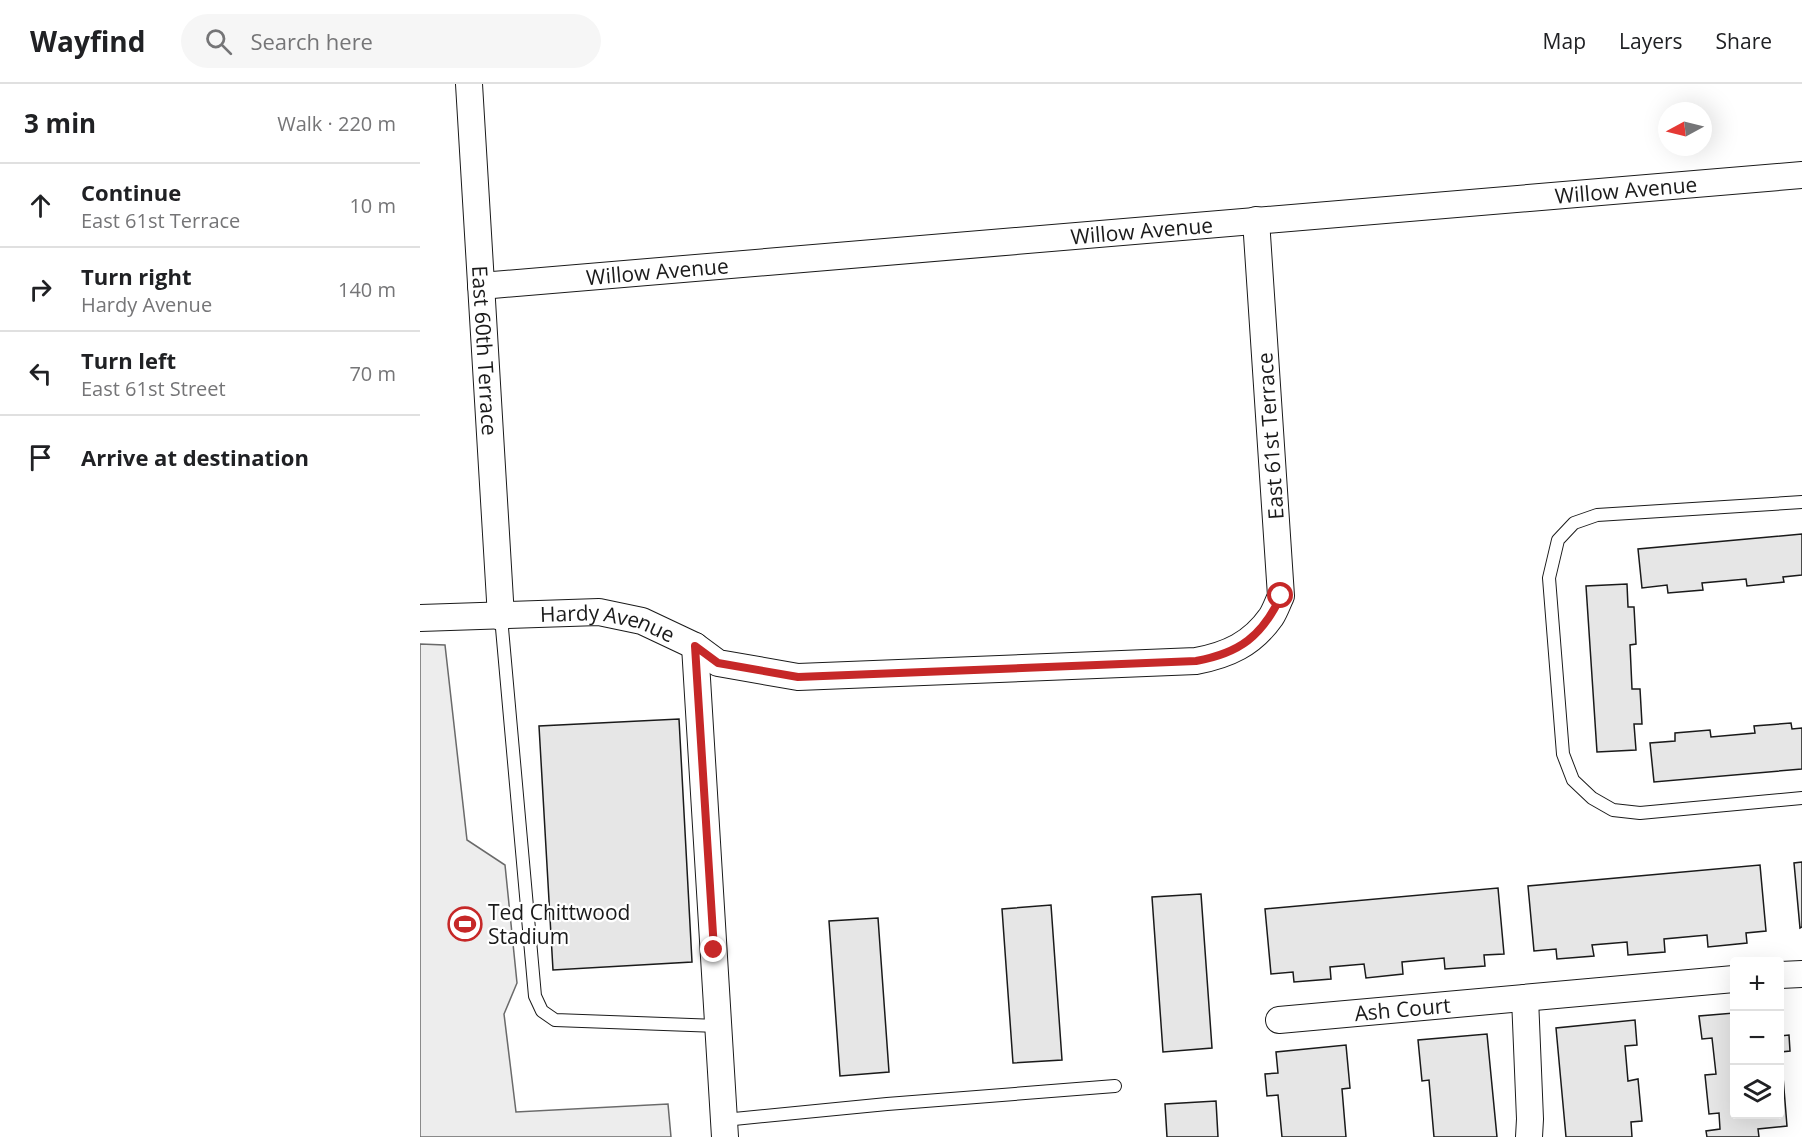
<!DOCTYPE html>
<meta charset="utf-8">
<style>
:root{--surface:#fff;--page:#f6f6f6;--text:#202124;--muted:#757577;--line:#e0e0e0}
body{margin:0;font-family:"Open Sans",sans-serif;background:var(--page);color:var(--text)}
.controls{position:absolute;right:18px;bottom:18px;display:grid;overflow:hidden;border-radius:6px;box-shadow:0 6px 24px #0002}
.controls button{width:54px;height:54px;display:grid;place-items:center;padding:0;border:0;border-bottom:2px solid var(--line);background:var(--surface);color:var(--text);font:30px sans-serif}
.compass{position:absolute;left:1238px;top:18px;width:54px;height:54px;border-radius:50%;background:var(--surface);box-shadow:0 6px 24px #0002;rotate:263deg}
.stop{position:absolute;width:18px;height:18px;margin:-14px;border:4px solid #c62828;border-radius:50%;background:#fff}
.stop.end{background:#c62828;border-color:#fff;box-shadow:0 2px 6px #0008}
.list{margin:0;padding:0;list-style:none}
h2{display:flex;justify-content:space-between;align-items:center;height:78px;margin:0;padding:0 24px;font-size:26px}
h2 small{font-size:20px;font-weight:400;color:var(--muted)}
.list li{display:grid;grid-template-columns:39px 1fr auto;gap:18px;align-items:center;box-sizing:border-box;height:84px;padding:0 24px;border-top:2px solid var(--line)}
.list b{display:block;font-size:22px;white-space:nowrap}
.list p{margin:0;font-size:20px;white-space:nowrap;color:var(--muted)}
.list em{font-size:20px;font-style:normal;color:var(--muted)}
.icon{flex:none;width:33px;height:33px;fill:none;stroke:currentColor;stroke-width:2;stroke-linecap:round;stroke-linejoin:round}
.map{position:relative;flex:none;width:1382px;height:1053px;overflow:hidden}
header{display:flex;align-items:center;gap:36px;box-sizing:border-box;height:84px;padding:0 30px;background:var(--surface);border-bottom:2px solid var(--line)}
header strong{font-size:28px}
nav{display:flex;gap:33px;margin-inline-start:auto;font-size:21px}
.search{width:420px;height:54px;background:var(--page);display:flex;align-items:center;gap:15px;box-sizing:border-box;padding:0 21px;border-radius:33px;color:var(--muted);font-size:22px}
main{display:flex}
aside{flex:1;background:var(--surface)}
.map>svg:first-child{display:block}
</style>
<header>
<strong>Wayfind</strong>
<div class="search"><svg class="icon" aria-label="search" viewBox="0 0 24 24"><circle cx="10" cy="10" r="6"/><path d="M15 15l6 6"/></svg>Search here</div>
<nav><a>Map</a><a>Layers</a><a>Share</a></nav>
</header>
<main>
<aside>
<h2>3 min<small>Walk · 220 m</small></h2>
<ul class="list">
<li><svg class="icon" aria-label="ahead" viewBox="0 0 24 24"><path d="M12 20V5M6 11l6-6 6 6"/></svg><div><b>Continue</b><p>East 61st Terrace</p></div><em>10 m</em></li>
<li><svg class="icon" aria-label="right" viewBox="0 0 24 24"><path d="M7 20v-9h11M14 6l5 5-5 5"/></svg><div><b>Turn right</b><p>Hardy Avenue</p></div><em>140 m</em></li>
<li><svg class="icon" aria-label="left" viewBox="0 0 24 24"><path d="M17 20v-9H6M10 6l-5 5 5 5"/></svg><div><b>Turn left</b><p>East 61st Street</p></div><em>70 m</em></li>
<li><svg class="icon" aria-label="arrive" viewBox="0 0 24 24"><path d="M6 21V4h12l-3 4 3 4H6"/></svg><div><b>Arrive at destination</b></div></li>
</ul>
</aside>
<div class="map">
<svg width="1382" height="1053" viewBox="0 0 1382 1053">
<rect width="100%" height="100%" fill="#fff"/>
<path fill="#ededed" stroke="#6a6a6a" stroke-width="1.5" d="M0,560L25,561L47,756L85,781L97,899L84,930L96,1028L248,1020L251,1053H0Z"/>
<path fill="#e6e6e6" stroke="#1a1a1a" stroke-width="1.5" d="M1382,450V491L1363,493L1364,498L1327,502L1326,495L1282,499L1283,506L1248,509L1247,501L1222,504L1218,465Z
M1207,500L1208,523H1214L1216,560L1210,561L1212,605H1220L1222,640H1214L1216,666L1177,668L1166,502Z
M259,635L272,878L133,886L119,642Z
M1371,639L1372,645L1382,644V685L1234,698L1230,659L1255,657V649L1290,646L1291,653L1335,649L1334,642Z
M1382,778V843L1380,844L1374,779Z
M1340,781L1346,847L1326,849L1327,859L1288,863L1287,851L1244,855L1245,868L1208,871L1207,858L1172,861L1174,872L1137,875L1136,865L1114,867L1108,802Z
M1078,804L1084,870L1064,871L1065,882L1025,885L1024,874L982,878L983,890L946,894L944,880L910,883L911,895L874,898L873,888L851,890L845,825Z
M781,810L792,964L743,968L732,813Z
M631,821L642,976L593,979L582,825Z
M458,834L469,988L420,992L409,837Z
M1314,929V1030H1360V952L1369,951L1370,967L1361,968L1367,1042L1338,1045L1339,1053H1287L1286,1047L1300,1045L1299,1029L1289,1030L1285,991L1296,990L1292,954L1282,955L1279,932Z
M1215,936L1217,961L1205,962L1208,997L1218,995L1222,1037L1211,1038L1212,1053H1146L1136,944Z
M1067,950L1077,1053H1014L1009,996L1002,997L998,956Z
M926,961L930,1004L922,1005L926,1053H862L858,1011L847,1012L845,990L858,989L856,968Z
M796,1017L798,1053H747L745,1020Z"/>
<g fill="none" stroke-linecap="round" stroke-linejoin="round">
<g stroke="#1a1a1a" stroke-width="14">
<path id="lane" d="M1382,418L1177,431L1154,439L1138,456L1129,494L1143,670L1153,696L1172,714L1193,726L1220,729L1382,714
M81,533L115,912L122,927L135,936L298,942
M304,1036L467,1020L695,1002"/>
</g>
<g stroke="#1a1a1a" stroke-width="28">
<g id="street">
<path id="s1" d="M49,0L81,533"/>
<path id="s2" d="M61,202L1382,91"/>
<path id="s3" d="M0,534L179,528L222,537L275,562L298,579L378,593L776,577C808,571 832,560 851,533C855,527 858,518 861,512L836,136"/>
<path d="M275,562L305,1053"/>
<path d="M1360,891L1382,890"/>
<path d="M1105,914L1110,1035L1109,1053"/>
<path id="s4" d="M859,936L1314,895"/>
</g>
</g>
<use href="#lane" stroke="#fff" stroke-width="12"/>
<use href="#street" stroke="#fff" stroke-width="26"/>
</g>
<g fill="none" stroke-linecap="round" stroke-linejoin="round">
<path stroke="#c62828" stroke-width="8" d="M294,866L275,562L298,579L378,593L776,577C820,569 842,552 861,512"/>
</g>
<defs>
<g id="stadium-ring" transform="scale(1.725)"><circle r="9.5" fill="#fff" stroke="#c62828" stroke-width="1.5"/><path d="M0-5a6.5 5 0 1 0 0 10a6.5 5 0 1 0 0-10ZM-3.5-1.8h7v3.6h-7Z" fill="#c62828"/></g>
</defs>
<g fill-rule="evenodd">
<use href="#stadium-ring" x="45" y="840"/>
</g>
<g text-anchor="middle" dominant-baseline="central" stroke-width="4.5" stroke-linejoin="round" paint-order="stroke">
<g font-size="21" fill="#1a1a1a" stroke="#fff">
<text stroke="none"><textPath href="#s2" startOffset="1149">Willow Avenue</textPath></text>
<text stroke="none"><textPath href="#s2" startOffset="663">Willow Avenue</textPath></text>
<text stroke="none"><textPath href="#s2" startOffset="177">Willow Avenue</textPath></text>
<text stroke="none"><textPath href="#s1" startOffset="267">East 60th Terrace</textPath></text>
<text transform="translate(850 352) rotate(-94)">East 61st Terrace</text>
<text stroke="none"><textPath href="#s3" startOffset="189">Hardy Avenue</textPath></text>
<text stroke="none"><textPath href="#s4" startOffset="124">Ash Court</textPath></text>
</g>
<g font-size="21" fill="#1a1a1a" stroke="#fff" text-anchor="start">
<text x="68" y="828">Ted Chittwood<tspan x="68" dy="24">Stadium</tspan></text>
</g>
</g>
</svg>
<div class="controls">
<button>+</button>
<button>−</button>
<button><svg class="icon" aria-label="layers" viewBox="0 0 24 24"><path d="M12 4l9 5-9 5-9-5zM3 14l9 5 9-5"/></svg></button>
</div>
<svg class="compass" viewBox="-18 -18 36 36"><path d="M0-13l5 13h-10z" fill="#e53935"/><path d="M0 13l5-13h-10z" fill="#757577"/></svg>
<div class="stop" style="left:861px;top:512px"></div>
<div class="stop end" style="left:294px;top:866px"></div>
</div>
</main>
